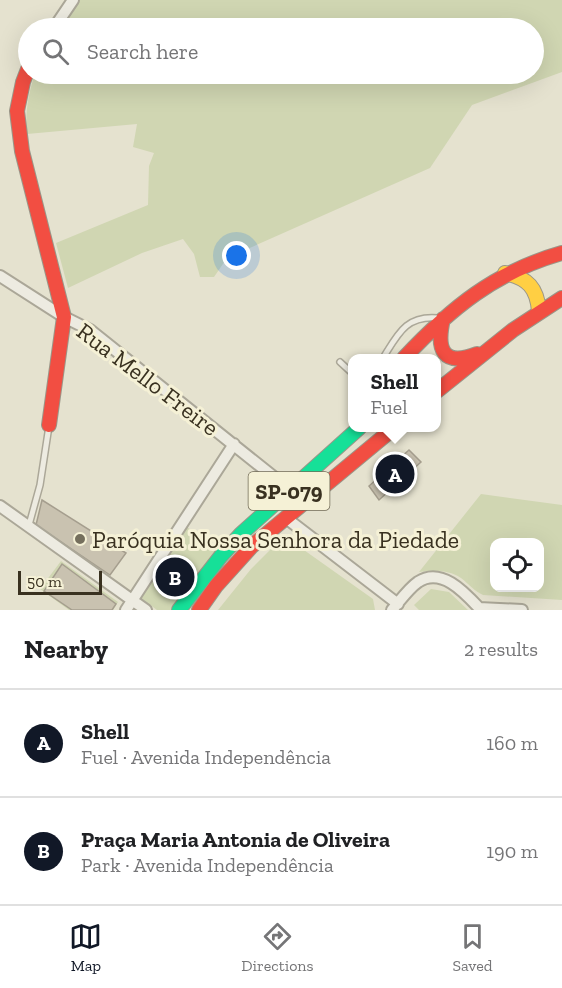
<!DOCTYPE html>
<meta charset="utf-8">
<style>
:root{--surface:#fff;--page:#f2f2f2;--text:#202124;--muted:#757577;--line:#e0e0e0;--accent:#111827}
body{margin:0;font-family:"Zilla Slab",serif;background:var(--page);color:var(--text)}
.controls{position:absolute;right:18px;bottom:18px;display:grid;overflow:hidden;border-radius:12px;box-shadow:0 6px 24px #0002}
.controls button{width:54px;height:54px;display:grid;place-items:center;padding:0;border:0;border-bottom:2px solid var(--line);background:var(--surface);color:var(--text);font:30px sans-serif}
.scale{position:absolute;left:18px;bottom:15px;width:84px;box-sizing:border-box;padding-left:6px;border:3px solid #393120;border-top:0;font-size:16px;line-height:21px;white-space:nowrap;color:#393120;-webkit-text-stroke:4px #f5f1d6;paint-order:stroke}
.you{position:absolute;left:237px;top:256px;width:21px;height:21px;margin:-15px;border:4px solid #fff;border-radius:50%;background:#1a73e8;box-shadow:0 0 0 9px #1a73e833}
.badge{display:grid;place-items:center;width:39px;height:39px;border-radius:50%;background:var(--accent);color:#fff;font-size:20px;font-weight:700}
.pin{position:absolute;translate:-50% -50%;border:3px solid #fff;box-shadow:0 2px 6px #0006}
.popup{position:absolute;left:348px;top:354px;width:93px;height:78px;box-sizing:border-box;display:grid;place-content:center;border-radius:12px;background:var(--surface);filter:drop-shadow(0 2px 4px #0005);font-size:20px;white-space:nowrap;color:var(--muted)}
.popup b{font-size:22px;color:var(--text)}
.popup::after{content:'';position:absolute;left:50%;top:100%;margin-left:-12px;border:12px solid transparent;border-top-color:var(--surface)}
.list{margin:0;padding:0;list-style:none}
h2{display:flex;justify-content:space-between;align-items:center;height:78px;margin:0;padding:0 24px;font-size:26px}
h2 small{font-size:20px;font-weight:400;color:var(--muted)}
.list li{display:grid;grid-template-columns:39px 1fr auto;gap:18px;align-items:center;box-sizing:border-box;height:108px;padding:0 24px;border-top:2px solid var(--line)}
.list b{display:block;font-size:22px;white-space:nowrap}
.list p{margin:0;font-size:20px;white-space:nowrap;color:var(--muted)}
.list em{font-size:20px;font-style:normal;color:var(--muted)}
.icon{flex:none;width:33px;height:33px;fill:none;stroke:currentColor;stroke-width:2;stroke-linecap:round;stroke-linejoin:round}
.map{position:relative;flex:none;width:562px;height:610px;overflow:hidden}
.search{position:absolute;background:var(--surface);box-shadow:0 6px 24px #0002;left:18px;right:18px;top:18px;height:66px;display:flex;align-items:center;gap:15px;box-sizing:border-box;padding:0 21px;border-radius:33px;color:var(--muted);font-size:22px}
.sheet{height:294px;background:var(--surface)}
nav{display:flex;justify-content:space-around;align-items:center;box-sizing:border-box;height:84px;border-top:2px solid var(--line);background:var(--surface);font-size:16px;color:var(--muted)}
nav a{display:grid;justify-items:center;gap:3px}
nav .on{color:var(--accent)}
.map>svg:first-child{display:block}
</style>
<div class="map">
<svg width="562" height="610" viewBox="0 0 562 610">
<rect width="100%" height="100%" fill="#e5e2cf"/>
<path fill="#d0d6b2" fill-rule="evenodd" d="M80,0H562V72L472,105L430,168L227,258L214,277H200L194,254L183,239L142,253L68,288L56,243L148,205L149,166L154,153L133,147L137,124L27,134C25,113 28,94 35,74H534V28H61Z
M481,494L562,505V600L483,595C474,591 469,584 461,578C447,569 434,571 419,572ZM494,542H540V588H494Z
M187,527L218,550L173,610H157L141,598Z
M287,538L373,599L375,610H218L251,569L281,539Z
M61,561L118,602L113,610H69L40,589Z
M431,589L449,592L468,610H419L414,605Z"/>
<path fill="#c9c2b0" stroke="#a59e8e" stroke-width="1.5" d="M409,450L421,462L379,500L369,486Z
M42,500L126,553L110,575L36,525Z
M62,564L116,604L112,610H72L44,591Z"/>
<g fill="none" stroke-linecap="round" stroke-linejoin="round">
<g stroke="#aba798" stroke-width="8">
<path id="lane" d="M383,358C398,334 406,315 438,318
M340,362L353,374
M29,525L40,485L49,426"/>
</g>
<g stroke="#aba798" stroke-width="14">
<path id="street" d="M54,28L73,0
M0,276L64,317L90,330L290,490
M0,506L146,610
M286,518L398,604
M479,608L522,610
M126,610L234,444
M392,610C400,601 408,589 418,582C442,566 466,594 481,610"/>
</g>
<g stroke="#9a9688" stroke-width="16">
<path id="fast" d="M179,610L221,556L241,534L359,428"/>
</g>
<g stroke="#9a9688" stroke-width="16">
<path id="slow" d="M505,273C528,278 537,288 539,311"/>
</g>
<g stroke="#9a9688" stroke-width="16">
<path id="jam" d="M28,69L23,82L17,111L22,151L64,317L49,425
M443,319C436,350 443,367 477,354
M404,358C451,308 495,272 562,253
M437,391L513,330L562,298
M199,610L216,586L252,546L394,428"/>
</g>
<use href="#lane" stroke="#edebe1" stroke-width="5"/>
<use href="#street" stroke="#edebe1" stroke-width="10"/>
<use href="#fast" stroke="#16e098" stroke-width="14"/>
<use href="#slow" stroke="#ffcf43" stroke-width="14"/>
<use href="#jam" stroke="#f24e42" stroke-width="14"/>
</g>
<circle fill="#756f5d" stroke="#f5f1d6" stroke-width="2" cx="80" cy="539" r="6"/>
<g text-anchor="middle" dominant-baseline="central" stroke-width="6" stroke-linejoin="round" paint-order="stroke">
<rect fill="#f5f1d6" stroke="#716b57" stroke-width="1.5" x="248.5" y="472" width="81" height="38" rx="4.5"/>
<g font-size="22" font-weight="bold" fill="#393120">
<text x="289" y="491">SP-079</text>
</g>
<g font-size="24" fill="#393120" stroke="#f5f1d6">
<text transform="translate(148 379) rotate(37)">Rua Mello Freire</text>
</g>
<g font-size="24" fill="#393120" stroke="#f5f1d6" text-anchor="start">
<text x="92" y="539">Paróquia Nossa Senhora da Piedade</text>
</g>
</g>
</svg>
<div class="controls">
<button><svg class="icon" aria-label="locate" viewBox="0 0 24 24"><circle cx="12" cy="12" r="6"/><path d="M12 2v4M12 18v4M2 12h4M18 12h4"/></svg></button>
</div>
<div class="scale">50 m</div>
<div class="you"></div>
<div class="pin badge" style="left:395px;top:474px">A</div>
<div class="popup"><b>Shell</b>Fuel</div>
<div class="pin badge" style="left:175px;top:577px">B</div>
<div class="search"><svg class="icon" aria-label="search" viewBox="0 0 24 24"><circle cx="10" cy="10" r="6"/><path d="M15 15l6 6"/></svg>Search here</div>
</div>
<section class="sheet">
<h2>Nearby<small>2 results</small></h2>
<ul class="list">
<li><span class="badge">A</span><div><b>Shell</b><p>Fuel · Avenida Independência</p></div><em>160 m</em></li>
<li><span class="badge">B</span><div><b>Praça Maria Antonia de Oliveira</b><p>Park · Avenida Independência</p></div><em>190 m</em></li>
</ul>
</section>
<nav>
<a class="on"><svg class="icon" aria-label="map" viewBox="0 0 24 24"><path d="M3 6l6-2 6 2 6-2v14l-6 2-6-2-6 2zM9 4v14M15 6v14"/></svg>Map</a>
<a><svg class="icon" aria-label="directions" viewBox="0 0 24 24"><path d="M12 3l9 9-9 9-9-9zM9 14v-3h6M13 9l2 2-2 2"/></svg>Directions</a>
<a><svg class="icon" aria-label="saved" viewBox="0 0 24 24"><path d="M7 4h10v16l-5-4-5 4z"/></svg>Saved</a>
</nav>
